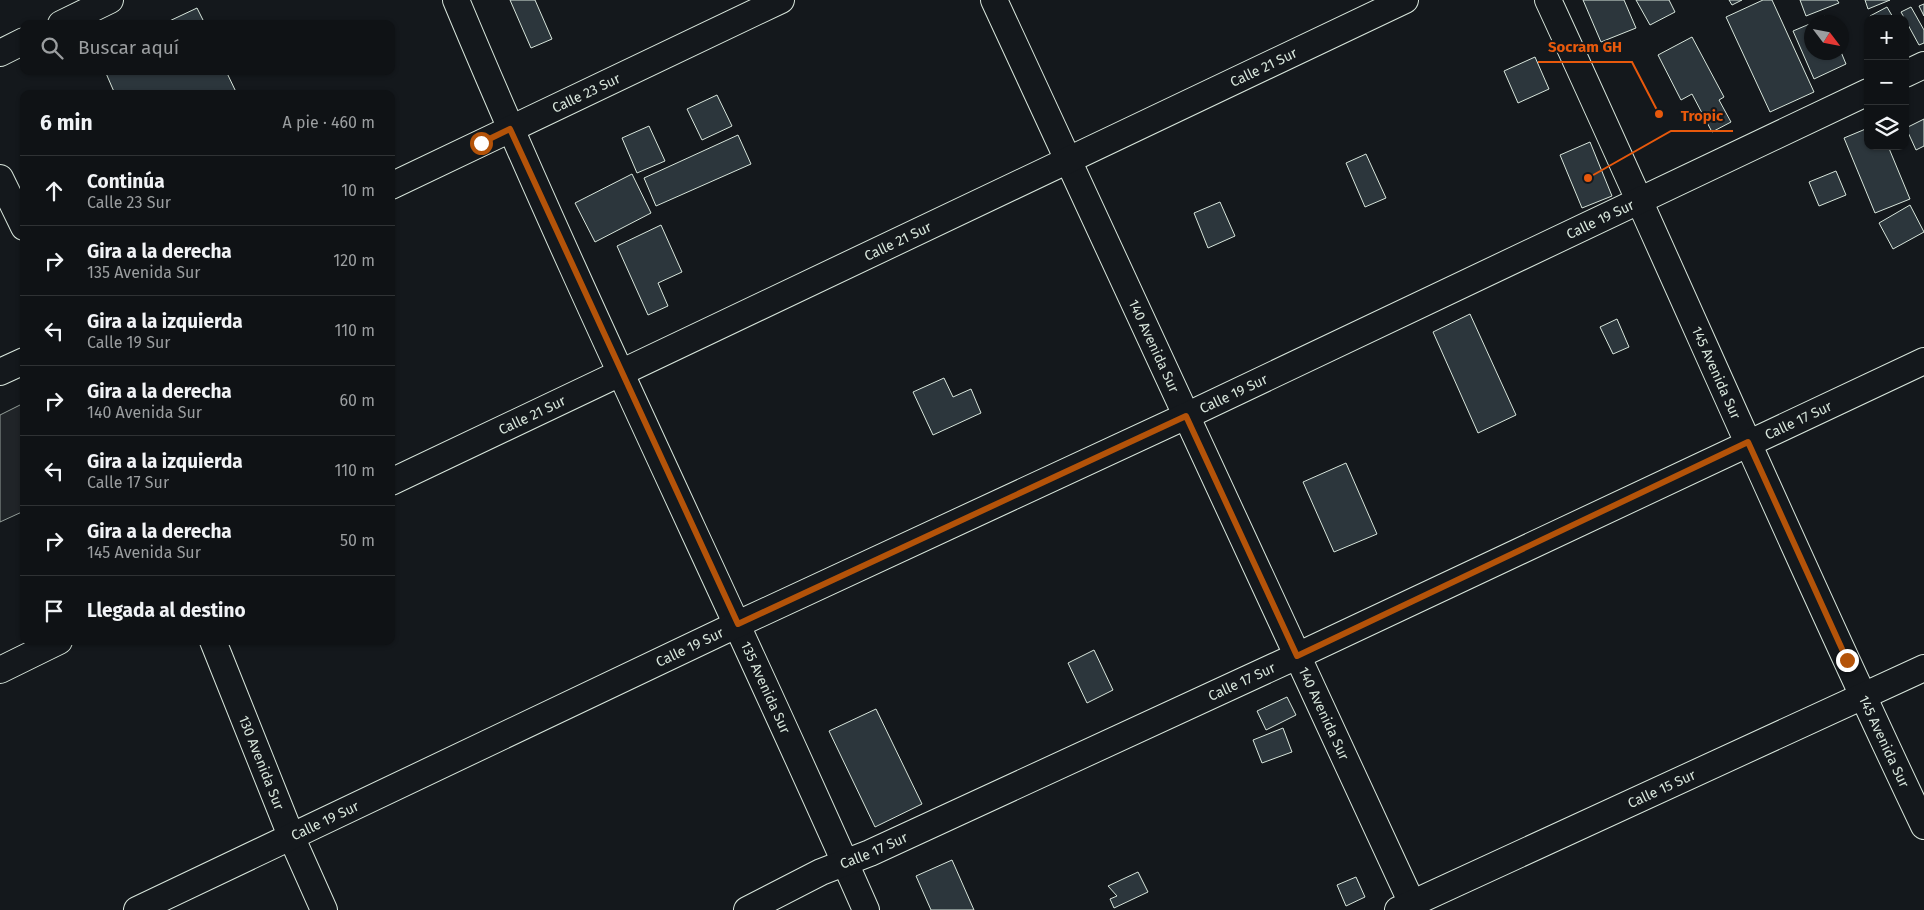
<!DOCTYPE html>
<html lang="es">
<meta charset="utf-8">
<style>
:root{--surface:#0f1215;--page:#181b1e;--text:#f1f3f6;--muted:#9b9ea0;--line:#2f3234}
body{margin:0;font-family:"Fira Sans",sans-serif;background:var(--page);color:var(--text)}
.controls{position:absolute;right:15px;top:15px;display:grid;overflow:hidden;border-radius:10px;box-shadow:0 1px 4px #0004}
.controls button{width:45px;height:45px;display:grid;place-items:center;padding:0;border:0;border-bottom:1px solid var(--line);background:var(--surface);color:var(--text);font:25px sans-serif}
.compass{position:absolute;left:1804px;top:15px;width:45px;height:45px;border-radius:50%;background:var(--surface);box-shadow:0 1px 4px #0004;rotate:122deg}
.stop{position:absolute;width:15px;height:15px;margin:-11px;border:4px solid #b45309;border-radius:50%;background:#fff}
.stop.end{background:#b45309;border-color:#fff;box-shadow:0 1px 5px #0008}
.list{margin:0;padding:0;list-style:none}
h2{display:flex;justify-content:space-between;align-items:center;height:65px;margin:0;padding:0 20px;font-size:21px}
h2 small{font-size:16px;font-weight:400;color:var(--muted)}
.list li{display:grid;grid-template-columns:32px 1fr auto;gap:15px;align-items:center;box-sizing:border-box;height:70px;padding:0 20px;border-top:1px solid var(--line)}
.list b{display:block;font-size:19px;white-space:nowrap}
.list p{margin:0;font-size:16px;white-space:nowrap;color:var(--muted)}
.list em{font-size:16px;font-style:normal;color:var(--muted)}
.icon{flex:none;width:28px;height:28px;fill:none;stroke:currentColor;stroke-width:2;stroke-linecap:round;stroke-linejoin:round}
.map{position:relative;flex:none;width:1924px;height:910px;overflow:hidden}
.search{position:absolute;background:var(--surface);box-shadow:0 1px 4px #0004;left:20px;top:20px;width:375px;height:55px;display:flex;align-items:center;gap:12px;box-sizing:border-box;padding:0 18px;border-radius:10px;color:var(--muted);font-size:19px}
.panel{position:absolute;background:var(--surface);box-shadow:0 1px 4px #0004;left:20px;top:90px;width:375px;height:555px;border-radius:10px}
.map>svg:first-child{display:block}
</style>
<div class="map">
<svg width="1924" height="910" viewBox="0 0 1924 910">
<rect width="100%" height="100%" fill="#14181c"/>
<path fill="#202428" stroke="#939e99" d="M24,403V511L0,522V415Z"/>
<path fill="#2c363c" stroke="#d8e6dc" d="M510,0H535L552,39L531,48Z
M1583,0H1624L1636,28L1601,42Z
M1636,0H1669L1675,12L1650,25Z
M1729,0H1742L1732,5Z
M1763,0H1772L1814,92L1770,112L1726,17Z
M1800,0H1837L1839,3L1806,16Z
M1865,0H1890L1868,9Z
M1924,4V16L1919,6Z
M1887,7L1894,19H1871L1870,16Z
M1911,7L1924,30V43L1919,45L1901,12Z
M197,8L205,24H163Z
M1825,16L1828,22H1812Z
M1812,23V52H1841L1846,64L1814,79L1793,31Z
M1692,37L1724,97L1719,100L1731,122L1712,132L1692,94L1681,100L1658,55Z
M1535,57L1549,89L1518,103L1504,71Z
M105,71H226L237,94H115Z
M717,95L732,126L702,140L687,109Z
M1924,119V146L1916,150L1906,128Z
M649,126L665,161L637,173L622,138Z
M1868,128V146H1888L1910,199L1875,213L1844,138Z
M738,135L751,164L656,206L644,178Z
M1590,142L1612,196L1582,208L1560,155Z
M1366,154L1386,198L1365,207L1346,163Z
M1836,171L1846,195L1819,206L1809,182Z
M632,174L651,213L595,242L575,203Z
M1220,202L1235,236L1208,248L1194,213Z
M1910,205L1924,232L1893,249L1879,223Z
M661,225L682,272L658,283L668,306L648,315L617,246Z
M1470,314L1516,415L1478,433L1433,332Z
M1617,319L1629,347L1613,354L1600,327Z
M944,378L953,397L971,389L981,413L933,435L913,392Z
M1346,463L1377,534L1334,552L1303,482Z
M1094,650L1113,690L1087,703L1068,663Z
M1287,697L1296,715L1266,730L1257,711Z
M876,709L922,804L875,827L829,731Z
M1283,728L1292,752L1262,763L1253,740Z
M952,860L974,910H931L916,876Z
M1138,872L1148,892L1114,908L1110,899L1117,896L1108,886Z
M1356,877L1365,897L1346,906L1337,885Z"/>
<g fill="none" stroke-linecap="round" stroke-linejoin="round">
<g stroke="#d8e6dc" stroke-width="28">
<g id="street">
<path id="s1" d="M456,0C584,307 732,605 866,910"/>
<path id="s2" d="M994,0L1415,910"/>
<path id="s3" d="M1548,0C1675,275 1794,553 1924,826"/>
<path d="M61,24L110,0"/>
<path d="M0,53L24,41"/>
<path d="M1905,74L1924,65"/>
<path d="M0,178L24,227"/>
<path id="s4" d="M391,186L781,0"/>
<path d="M0,372L24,361"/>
<path id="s5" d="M391,482L1405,0"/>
<path id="s6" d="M213,641L291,836L324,910"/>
<path d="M0,670L59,641"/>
<path id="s7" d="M137,910L738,624L1186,416L1868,92"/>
<path id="s8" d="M747,910L821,872L870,853L1297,656L1924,361"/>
<path id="s9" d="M1398,910L1924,668"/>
</g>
</g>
<use href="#street" stroke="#14181c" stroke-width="26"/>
</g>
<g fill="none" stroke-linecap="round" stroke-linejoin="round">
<path stroke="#b45309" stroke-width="6" d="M481,143L510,129L738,624L1186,416L1297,656L1748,442L1847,660"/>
</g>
<g text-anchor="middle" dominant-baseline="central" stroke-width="4" stroke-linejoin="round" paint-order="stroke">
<g font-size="14" fill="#d8e6dc" stroke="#14181c">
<text stroke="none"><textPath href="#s5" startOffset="966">Calle 21 Sur</textPath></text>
<text stroke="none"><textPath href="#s4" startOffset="216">Calle 23 Sur</textPath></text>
<text stroke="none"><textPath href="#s7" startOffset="1618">Calle 19 Sur</textPath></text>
<text stroke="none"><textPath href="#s5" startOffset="561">Calle 21 Sur</textPath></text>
<text stroke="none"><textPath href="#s2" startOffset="381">140 Avenida Sur</textPath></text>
<text stroke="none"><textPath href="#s3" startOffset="409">145 Avenida Sur</textPath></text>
<text stroke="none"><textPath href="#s7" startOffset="1212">Calle 19 Sur</textPath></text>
<text stroke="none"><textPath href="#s5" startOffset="156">Calle 21 Sur</textPath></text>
<text stroke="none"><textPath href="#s8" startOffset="1160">Calle 17 Sur</textPath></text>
<text stroke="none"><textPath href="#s7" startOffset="612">Calle 19 Sur</textPath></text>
<text stroke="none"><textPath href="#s8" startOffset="545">Calle 17 Sur</textPath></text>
<text stroke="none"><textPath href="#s1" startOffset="754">135 Avenida Sur</textPath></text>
<text stroke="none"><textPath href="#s2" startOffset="786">140 Avenida Sur</textPath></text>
<text stroke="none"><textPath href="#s3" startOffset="814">145 Avenida Sur</textPath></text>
<text stroke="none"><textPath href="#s6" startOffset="131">130 Avenida Sur</textPath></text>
<text stroke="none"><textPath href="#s9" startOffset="290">Calle 15 Sur</textPath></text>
<text stroke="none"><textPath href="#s7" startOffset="208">Calle 19 Sur</textPath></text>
<text stroke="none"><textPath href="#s8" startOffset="140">Calle 17 Sur</textPath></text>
</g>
</g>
<path fill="none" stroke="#e8590c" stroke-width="2" d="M1659 114L1632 62H1538M1588 178L1671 131H1733"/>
<g fill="#e8590c" stroke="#14181c" stroke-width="2">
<circle cx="1659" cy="114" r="5"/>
<circle cx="1588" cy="178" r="5"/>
</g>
<g font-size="15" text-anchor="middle" font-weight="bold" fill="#e8590c" stroke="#14181c" stroke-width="4" stroke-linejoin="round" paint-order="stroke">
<text x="1585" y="52">Socram GH</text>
<text x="1702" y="121">Tropic</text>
</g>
</svg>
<div class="controls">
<button>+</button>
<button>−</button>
<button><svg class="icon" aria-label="layers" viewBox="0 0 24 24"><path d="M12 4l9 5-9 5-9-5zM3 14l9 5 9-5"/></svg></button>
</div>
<svg class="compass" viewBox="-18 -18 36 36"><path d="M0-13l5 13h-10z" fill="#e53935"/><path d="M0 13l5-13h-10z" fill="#9b9ea0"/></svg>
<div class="stop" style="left:481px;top:143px"></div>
<div class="stop end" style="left:1847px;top:660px"></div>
<div class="search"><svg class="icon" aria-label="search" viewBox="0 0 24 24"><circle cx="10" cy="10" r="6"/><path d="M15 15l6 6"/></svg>Buscar aquí</div>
<section class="panel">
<h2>6 min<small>A pie · 460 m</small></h2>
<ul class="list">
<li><svg class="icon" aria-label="ahead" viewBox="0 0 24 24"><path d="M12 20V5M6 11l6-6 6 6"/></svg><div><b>Continúa</b><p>Calle 23 Sur</p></div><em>10 m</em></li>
<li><svg class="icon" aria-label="right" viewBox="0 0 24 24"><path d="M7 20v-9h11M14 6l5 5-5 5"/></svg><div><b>Gira a la derecha</b><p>135 Avenida Sur</p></div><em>120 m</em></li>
<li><svg class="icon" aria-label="left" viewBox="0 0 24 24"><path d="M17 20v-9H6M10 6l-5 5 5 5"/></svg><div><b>Gira a la izquierda</b><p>Calle 19 Sur</p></div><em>110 m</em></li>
<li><svg class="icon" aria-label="right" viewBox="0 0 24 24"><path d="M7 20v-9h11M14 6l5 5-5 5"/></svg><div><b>Gira a la derecha</b><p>140 Avenida Sur</p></div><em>60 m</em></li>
<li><svg class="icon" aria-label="left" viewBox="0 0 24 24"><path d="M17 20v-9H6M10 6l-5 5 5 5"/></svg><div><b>Gira a la izquierda</b><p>Calle 17 Sur</p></div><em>110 m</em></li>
<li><svg class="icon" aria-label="right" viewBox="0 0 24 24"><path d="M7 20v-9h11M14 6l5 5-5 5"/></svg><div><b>Gira a la derecha</b><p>145 Avenida Sur</p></div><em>50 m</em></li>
<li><svg class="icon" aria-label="arrive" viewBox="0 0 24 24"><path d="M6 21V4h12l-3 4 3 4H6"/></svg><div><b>Llegada al destino</b></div></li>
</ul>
</section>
</div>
